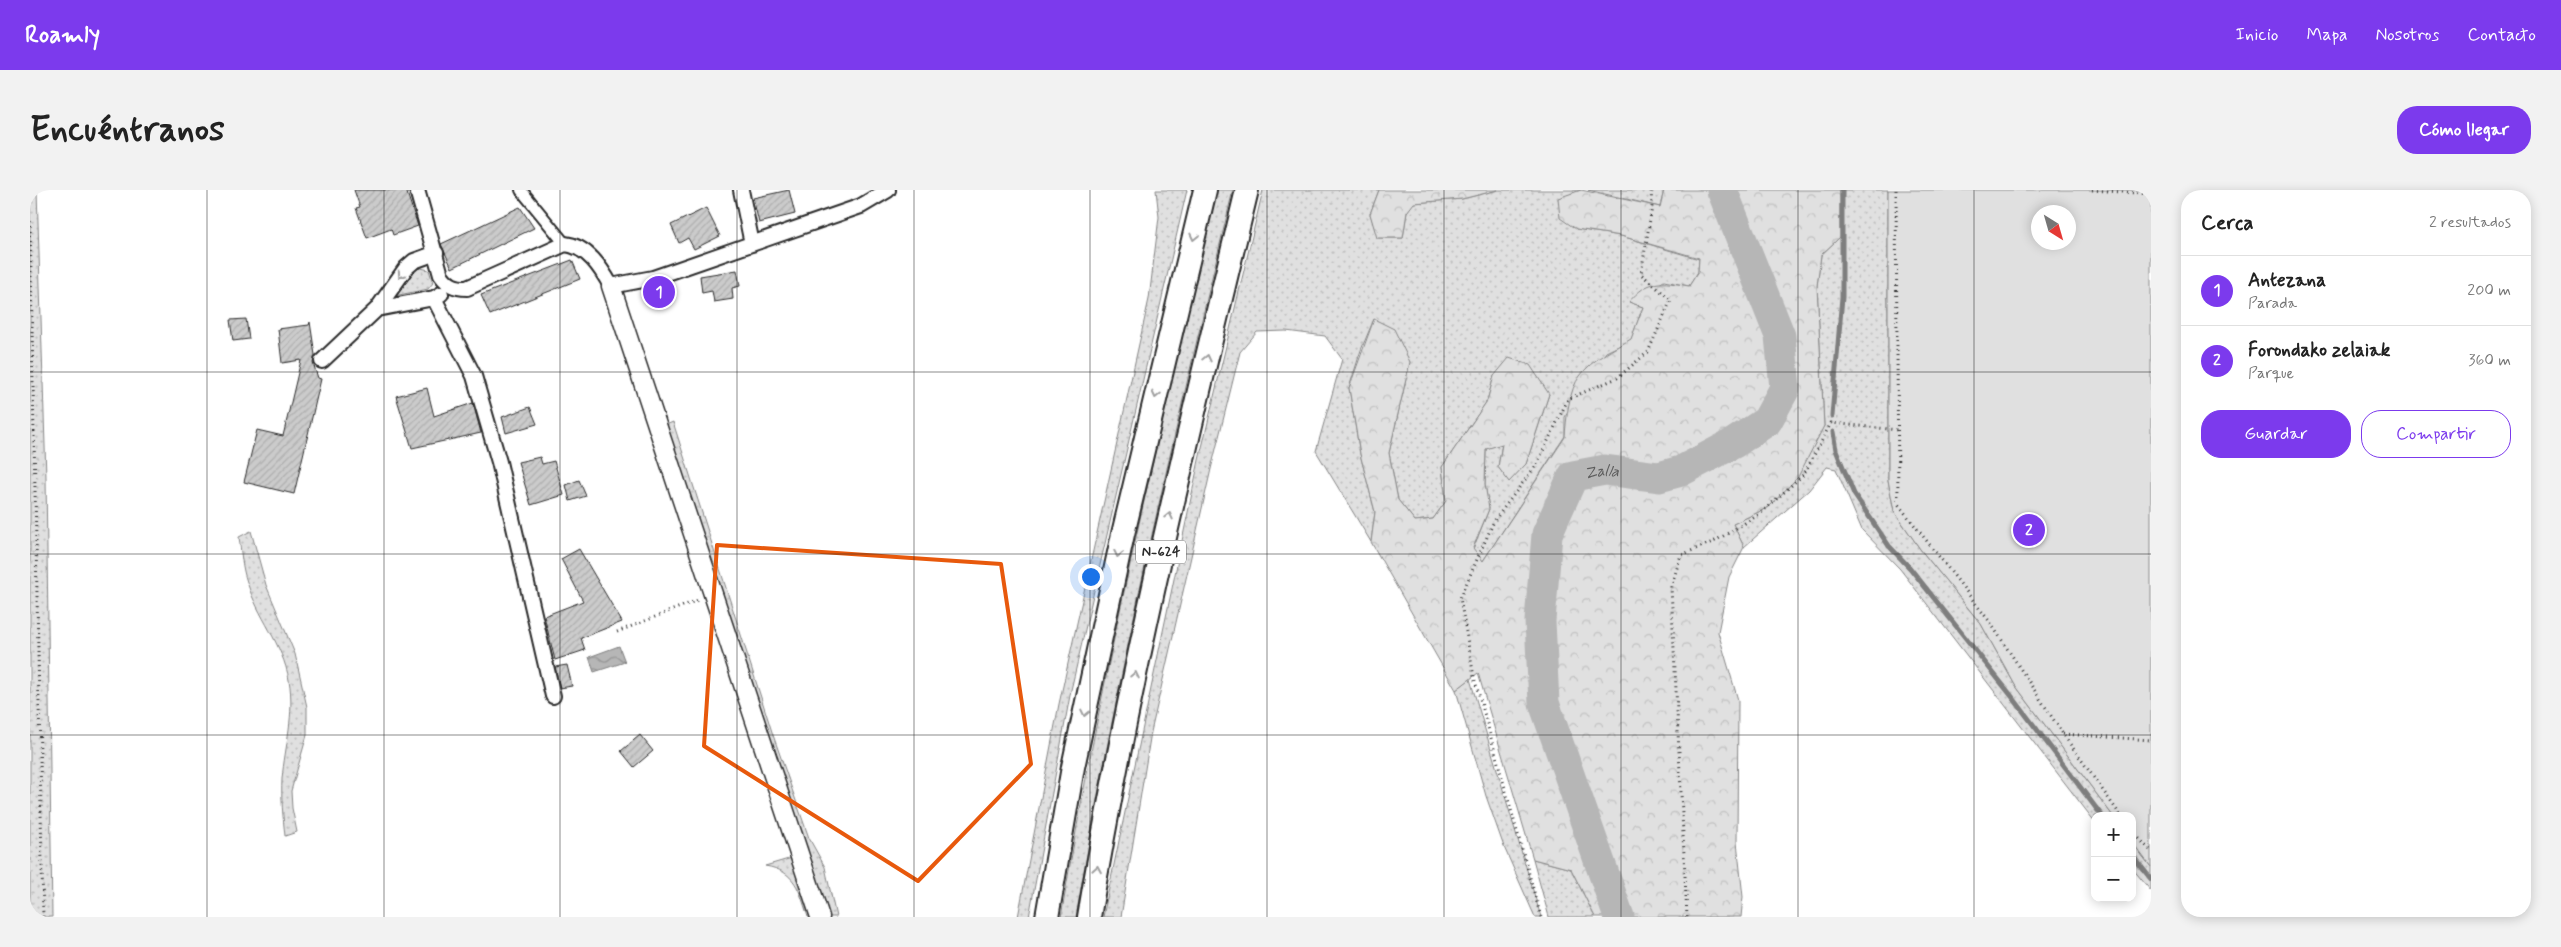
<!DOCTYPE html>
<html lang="es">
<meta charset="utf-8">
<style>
:root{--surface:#fff;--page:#f2f2f2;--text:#222;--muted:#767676;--line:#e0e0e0;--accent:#7c3aed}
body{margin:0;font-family:Mynerve,sans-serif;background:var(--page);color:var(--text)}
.controls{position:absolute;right:15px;bottom:15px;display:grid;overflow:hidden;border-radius:10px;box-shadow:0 2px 12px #0003}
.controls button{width:45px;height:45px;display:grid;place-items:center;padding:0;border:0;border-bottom:1px solid var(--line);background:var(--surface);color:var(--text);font:25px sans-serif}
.compass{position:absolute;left:2001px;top:15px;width:45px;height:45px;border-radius:50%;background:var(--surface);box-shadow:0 2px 12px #0003;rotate:143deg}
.you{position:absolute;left:1060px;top:386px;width:18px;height:18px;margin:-12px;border:4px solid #fff;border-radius:50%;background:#1a73e8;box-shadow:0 0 0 8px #1a73e833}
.badge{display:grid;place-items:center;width:32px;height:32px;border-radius:50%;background:var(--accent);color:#fff;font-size:16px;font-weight:700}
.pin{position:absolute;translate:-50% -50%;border:2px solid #fff;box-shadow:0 1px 5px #0006}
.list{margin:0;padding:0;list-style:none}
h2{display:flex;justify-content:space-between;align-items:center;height:65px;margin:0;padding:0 20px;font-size:21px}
h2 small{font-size:16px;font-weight:400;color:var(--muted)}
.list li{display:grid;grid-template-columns:32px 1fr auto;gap:15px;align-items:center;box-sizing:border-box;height:70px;padding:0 20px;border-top:1px solid var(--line)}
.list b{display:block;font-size:19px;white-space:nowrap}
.list p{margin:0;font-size:16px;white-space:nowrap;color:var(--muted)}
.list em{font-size:16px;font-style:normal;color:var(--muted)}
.actions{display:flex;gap:10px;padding:15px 20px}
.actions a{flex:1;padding:11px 0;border:1px solid var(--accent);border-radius:20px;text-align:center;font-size:18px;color:var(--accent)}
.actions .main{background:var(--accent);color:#fff}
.map{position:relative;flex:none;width:2121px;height:727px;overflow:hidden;border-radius:20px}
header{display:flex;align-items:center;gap:30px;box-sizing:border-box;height:70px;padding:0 25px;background:var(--accent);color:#fff}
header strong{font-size:24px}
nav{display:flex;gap:28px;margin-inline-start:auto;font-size:18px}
.intro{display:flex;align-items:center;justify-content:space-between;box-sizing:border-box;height:120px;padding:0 30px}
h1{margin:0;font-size:35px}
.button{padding:12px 22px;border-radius:20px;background:var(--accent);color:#fff;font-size:18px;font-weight:700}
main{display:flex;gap:30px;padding:0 30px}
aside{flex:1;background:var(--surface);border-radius:20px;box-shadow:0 2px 12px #0003}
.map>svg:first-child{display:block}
</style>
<header>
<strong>Roamly</strong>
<nav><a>Inicio</a><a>Mapa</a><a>Nosotros</a><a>Contacto</a></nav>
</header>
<div class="intro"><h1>Encuéntranos</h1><a class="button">Cómo llegar</a></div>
<main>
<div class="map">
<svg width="2121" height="727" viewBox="0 0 2121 727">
<defs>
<pattern id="grass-dots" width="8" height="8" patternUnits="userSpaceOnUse" patternTransform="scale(1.25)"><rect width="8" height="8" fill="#e0e0e0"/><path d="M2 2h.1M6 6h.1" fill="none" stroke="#c0c0c0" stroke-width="1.8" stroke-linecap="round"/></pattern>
<pattern id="forest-crowns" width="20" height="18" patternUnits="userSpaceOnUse" patternTransform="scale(1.25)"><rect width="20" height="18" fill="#e0e0e0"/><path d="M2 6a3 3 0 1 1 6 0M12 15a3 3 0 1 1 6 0" fill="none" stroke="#c0c0c0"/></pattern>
<pattern id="water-waves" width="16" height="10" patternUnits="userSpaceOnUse" patternTransform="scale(1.25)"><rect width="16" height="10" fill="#b6b6b6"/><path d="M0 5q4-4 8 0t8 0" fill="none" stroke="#949494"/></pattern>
<pattern id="building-hatch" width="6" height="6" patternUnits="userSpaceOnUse" patternTransform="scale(1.25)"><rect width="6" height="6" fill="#cbcbcb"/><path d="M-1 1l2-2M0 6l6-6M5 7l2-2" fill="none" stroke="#aeaeae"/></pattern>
</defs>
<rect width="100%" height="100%" fill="#fff"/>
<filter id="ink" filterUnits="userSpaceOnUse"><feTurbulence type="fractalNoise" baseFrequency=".02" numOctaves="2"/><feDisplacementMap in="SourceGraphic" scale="10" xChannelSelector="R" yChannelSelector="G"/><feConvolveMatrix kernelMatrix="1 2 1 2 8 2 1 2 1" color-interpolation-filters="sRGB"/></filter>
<g filter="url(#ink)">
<path fill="url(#grass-dots)" stroke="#868686" d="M0,0H7L16,288L22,727H0Z
M1126,0H1157L1041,500L999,727H988L1029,514L1119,109L1129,27Z
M1187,0H1203C1145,241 1087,482 1046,727H1031C1072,483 1129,241 1187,0Z
M1233,0H1349L1340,24L1348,48H1373L1377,22L1383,13L1432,9L1468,0H1551L1528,9L1546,39L1591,46L1669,69L1668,82L1659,96L1634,91L1599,112L1613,117L1601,150L1576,162L1535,227V246L1453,371L1443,359L1459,319L1455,294L1456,259L1472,253L1468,277L1479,291L1496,274L1519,204L1464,186L1457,211L1412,277L1416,311L1403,329L1385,331L1368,310L1359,263L1380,172L1344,129L1331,160L1319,198L1330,264L1345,322L1341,352L1286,261L1312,169L1295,146L1256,141L1227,142L1210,162L1181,279L1121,542L1091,727H1073L1169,270Z
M1558,0H1634L1630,17Z
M1810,0H1858V290L1864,321L1890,359L1951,434L1985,495L2083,626H2065V632L1870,379L1832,340L1806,279L1797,277L1779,300L1714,357L1703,334L1739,317L1794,236L1787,96L1791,65L1810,47Z
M391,78L399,80L403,93L398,99L364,106L381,80Z
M643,232L743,545L779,648L795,677L806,727H795L636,235Z
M221,341L236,395L265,464L277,517V545L261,601L262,618L267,642L255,646C253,627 251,609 252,589C255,555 265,525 259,490C253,454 227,426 217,392C212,378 211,361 209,347Z
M1440,489L1511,727H1505L1474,657L1456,606L1426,500Z
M2102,652L2121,677V701L2102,678Z
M762,668L783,727H778C769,700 766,681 735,676Z
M1503,669L1541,679L1565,727H1519Z"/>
<path fill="url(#forest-crowns)" stroke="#868686" d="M1349,0H1468L1432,9L1384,13L1377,22L1373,48H1347L1340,24Z
M1551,0L1630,17L1634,0H1810V47L1791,65L1787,96L1794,236L1768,287L1739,317L1703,334L1714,357L1699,387L1688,442L1708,510L1707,652L1713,707L1711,727H1565L1541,679L1503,669L1448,483L1426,500L1341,352L1345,322L1330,264L1319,198L1344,129L1364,139L1380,172L1359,263L1368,310L1385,331L1403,329L1416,311L1412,277L1457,211L1464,186L1479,168L1500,175L1519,204L1496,274L1479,292L1468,277L1472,254L1456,259L1455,294L1459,319L1443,358L1453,371L1535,247C1536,230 1539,199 1550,186C1562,169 1584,159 1601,149L1613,117L1599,112C1618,89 1631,91 1659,96L1668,82L1669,68L1591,46L1546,39L1530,28L1528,8Z"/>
<path fill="#e0e0e0" stroke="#868686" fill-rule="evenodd" d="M1858,0H2121V677L2102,652V626H2083L1985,495L1951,434L1890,359L1864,321L1858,290ZM2009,22H2039V52H2009Z"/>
<path fill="url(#water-waves)" stroke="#7e7e7e" d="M589,456L595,472L564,482L559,467Z"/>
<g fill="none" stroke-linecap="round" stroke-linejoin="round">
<path stroke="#7e7e7e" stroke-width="5" d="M1802,226L1812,107V0
M1803,242L1806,260L1824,304L1859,356L1880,378L1984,509L2072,626
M2102,665L2121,689"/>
<path stroke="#b6b6b6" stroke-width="31" id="s1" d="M1589,727L1514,513L1510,431L1517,344L1543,286L1575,280L1629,287L1651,281L1704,253L1737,231L1755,198L1750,146L1692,0"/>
</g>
<path fill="url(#building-hatch)" stroke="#2b2b2b" d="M324,0H376L388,36L363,45L361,39L337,48L326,18L330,17Z
M759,0L765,24L729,33L723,8Z
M490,17L504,38L422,78L411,54Z
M676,18L690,46L664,59L658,48L649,53L641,35Z
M542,70L550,89L460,125L451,105Z
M707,80L710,96L702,98L703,109L684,112L682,101L672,103L670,86Z
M216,129L219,149L203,151L200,130Z
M280,132L285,165L283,173L288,188L291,189L264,304L214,292L227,240L253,246L271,170L252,173L248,139L279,135Z
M397,198L404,226L443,213L451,243L382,258L366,206Z
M500,217L507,234L476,243L472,227Z
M510,267L512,274L524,271L534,305L501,315L488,272Z
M549,290L556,306L540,311L536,295Z
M549,359L592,432L551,448L555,460L525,470L514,426L553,411L531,369Z
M537,475L542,496L530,498L525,477Z
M610,545L623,561L604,577L591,561Z"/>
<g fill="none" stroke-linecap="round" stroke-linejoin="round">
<g stroke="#2b2b2b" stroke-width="14">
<path id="pedestrian" d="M491,0L535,54"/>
</g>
<g stroke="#2b2b2b" stroke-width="18">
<path id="minor" d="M387,0L411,85C418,95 425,98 437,98L535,54C557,56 571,78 581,96L623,88L831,16L858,0
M711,0L722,54
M404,108L444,186L469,272L523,506
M347,119L404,108L411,104
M292,171L347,119L376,78L384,71L406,63"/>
</g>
<g stroke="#2b2b2b" stroke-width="21">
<path id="tertiary" d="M581,96L790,727"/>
</g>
<g stroke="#2b2b2b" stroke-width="26">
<path id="trunk" d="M1017,727L1043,577L1093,344L1175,0
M1059,727C1100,482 1159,241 1217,0"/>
</g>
<path stroke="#2b2b2b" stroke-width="3" stroke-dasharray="1 4" stroke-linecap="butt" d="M1866,0L1868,314L1960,432L2033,544L2091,626
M2062,0L2121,4
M0,31L13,727
M587,442L668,410
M2033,544L2121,550
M2102,641L2121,661
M1511,727L1444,487L1430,408L1464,331L1507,274L1538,209L1587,188L1618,162L1641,110L1611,84L1622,17L1621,0
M1657,727L1641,397L1651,365L1685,351L1730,324L1774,284L1801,233L1868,240"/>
<use href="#pedestrian" stroke="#fff" stroke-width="10"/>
<use href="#minor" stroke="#fff" stroke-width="14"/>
<use href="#tertiary" stroke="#fff" stroke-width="18"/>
<use href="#trunk" stroke="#fff" stroke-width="22"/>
</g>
<defs><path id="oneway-chevron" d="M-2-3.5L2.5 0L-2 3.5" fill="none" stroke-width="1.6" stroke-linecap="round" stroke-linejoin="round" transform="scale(1.25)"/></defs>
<g stroke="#a0a0a0">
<use href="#oneway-chevron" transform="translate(1164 47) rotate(103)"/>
<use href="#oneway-chevron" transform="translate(371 85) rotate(125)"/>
<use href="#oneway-chevron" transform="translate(1177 168) rotate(-77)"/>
<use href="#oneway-chevron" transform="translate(1126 205) rotate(103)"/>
<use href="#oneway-chevron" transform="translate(1139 326) rotate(-77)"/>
<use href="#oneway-chevron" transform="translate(1088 364) rotate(102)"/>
<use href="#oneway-chevron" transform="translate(1105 485) rotate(-78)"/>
<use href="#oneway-chevron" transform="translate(1055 523) rotate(102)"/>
<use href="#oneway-chevron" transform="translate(1067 679) rotate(-80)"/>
</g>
</g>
<path fill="none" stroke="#e8590c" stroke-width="4" stroke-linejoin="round" d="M687,355L971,374L1001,574L888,691L674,556Z"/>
<path fill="none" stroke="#2b2b2b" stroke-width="1" stroke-opacity="0.55" d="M177,0V727M354,0V727M530,0V727M707,0V727M884,0V727M1060,0V727M1237,0V727M1414,0V727M1591,0V727M1768,0V727M1944,0V727M0,182H2121M0,364H2121M0,545H2121"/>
<g text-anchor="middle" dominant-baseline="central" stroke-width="4" stroke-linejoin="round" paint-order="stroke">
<rect fill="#fff" stroke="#6b6b6b" stroke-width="1" x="1106" y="350.5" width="50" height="23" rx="4"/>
<g font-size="14" font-weight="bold" fill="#2b2b2b">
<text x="1131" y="362">N-624</text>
</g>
<g font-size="16" font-style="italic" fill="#5c5c5c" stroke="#fff">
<text stroke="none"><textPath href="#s1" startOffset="489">Zalla</textPath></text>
</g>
</g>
</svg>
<div class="controls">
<button>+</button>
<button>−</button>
</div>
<svg class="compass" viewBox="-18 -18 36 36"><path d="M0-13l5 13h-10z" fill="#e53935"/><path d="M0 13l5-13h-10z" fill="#767676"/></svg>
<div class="you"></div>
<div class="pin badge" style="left:629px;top:102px">1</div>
<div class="pin badge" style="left:1999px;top:340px">2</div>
</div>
<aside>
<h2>Cerca<small>2 resultados</small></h2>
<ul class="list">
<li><span class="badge">1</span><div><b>Antezana</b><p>Parada</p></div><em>200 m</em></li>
<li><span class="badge">2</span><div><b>Forondako zelaiak</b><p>Parque</p></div><em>360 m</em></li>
</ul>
<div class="actions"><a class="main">Guardar</a><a>Compartir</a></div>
</aside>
</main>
